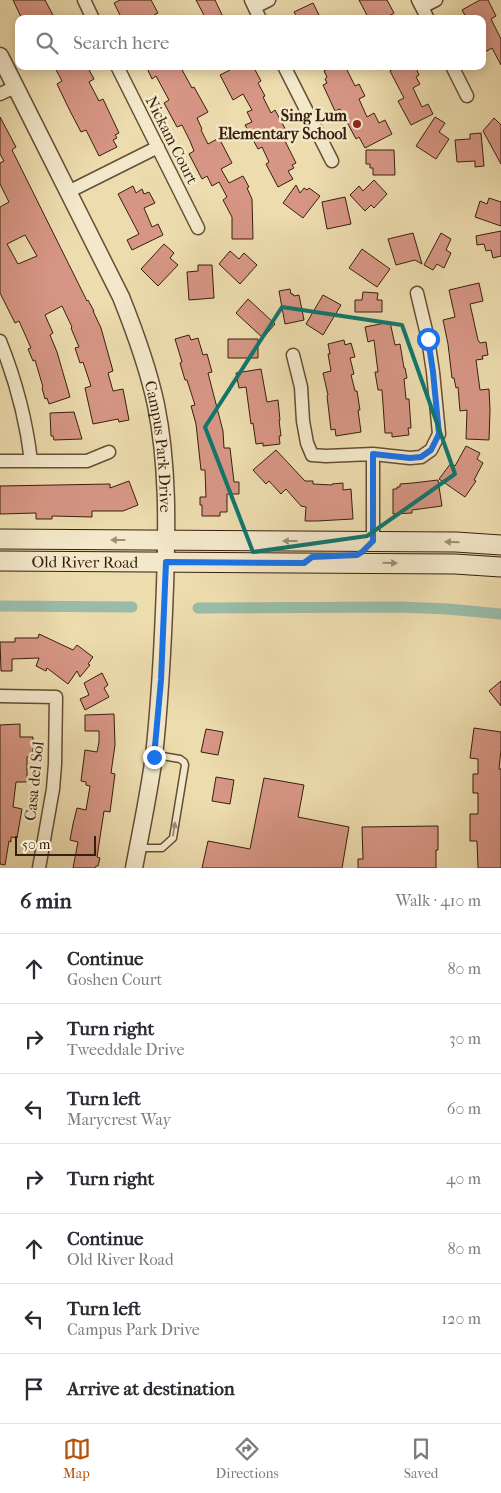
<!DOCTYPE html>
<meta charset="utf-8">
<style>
:root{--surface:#fff;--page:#f2f2f3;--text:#2b2b33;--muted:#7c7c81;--line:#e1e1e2;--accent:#b45309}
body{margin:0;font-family:"IM FELL French Canon",serif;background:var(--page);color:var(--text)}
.scale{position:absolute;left:15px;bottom:12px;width:81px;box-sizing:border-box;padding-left:5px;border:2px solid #361f0d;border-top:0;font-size:14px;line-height:18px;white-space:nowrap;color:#361f0d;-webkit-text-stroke:4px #f3e8ca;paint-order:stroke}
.stop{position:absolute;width:15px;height:15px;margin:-11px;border:4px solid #1a73e8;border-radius:50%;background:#fff}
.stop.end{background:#1a73e8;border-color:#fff;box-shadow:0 1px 5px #0008}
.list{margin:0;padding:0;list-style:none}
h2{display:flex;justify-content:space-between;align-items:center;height:65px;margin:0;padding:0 20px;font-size:21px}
h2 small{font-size:16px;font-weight:400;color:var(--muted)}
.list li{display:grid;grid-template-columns:32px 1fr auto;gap:15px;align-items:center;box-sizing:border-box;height:70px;padding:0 20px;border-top:1px solid var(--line)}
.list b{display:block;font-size:19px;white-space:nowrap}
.list p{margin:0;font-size:16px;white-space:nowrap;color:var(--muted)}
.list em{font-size:16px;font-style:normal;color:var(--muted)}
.icon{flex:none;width:28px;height:28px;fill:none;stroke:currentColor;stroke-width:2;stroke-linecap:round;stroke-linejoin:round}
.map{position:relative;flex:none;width:501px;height:868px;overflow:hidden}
.search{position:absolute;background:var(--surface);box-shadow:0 2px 12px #0003;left:15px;right:15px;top:15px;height:55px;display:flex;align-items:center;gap:12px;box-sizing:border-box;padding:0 18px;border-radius:10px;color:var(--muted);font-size:19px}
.sheet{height:555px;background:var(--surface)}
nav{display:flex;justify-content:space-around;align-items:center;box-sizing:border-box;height:70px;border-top:1px solid var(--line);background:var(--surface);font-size:14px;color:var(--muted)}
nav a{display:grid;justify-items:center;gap:2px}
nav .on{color:var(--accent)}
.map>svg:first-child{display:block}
</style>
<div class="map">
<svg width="501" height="868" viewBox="0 0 501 868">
<rect width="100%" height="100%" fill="#eddcae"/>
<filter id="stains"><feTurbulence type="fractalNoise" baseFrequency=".004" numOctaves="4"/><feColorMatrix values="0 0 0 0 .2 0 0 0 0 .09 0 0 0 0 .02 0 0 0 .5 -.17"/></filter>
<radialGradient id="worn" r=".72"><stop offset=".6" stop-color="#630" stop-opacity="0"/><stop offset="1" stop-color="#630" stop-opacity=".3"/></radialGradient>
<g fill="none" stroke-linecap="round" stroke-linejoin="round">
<path stroke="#99bca9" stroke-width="11" d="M0,606L132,607
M198,608L400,607L448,609L501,614"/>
</g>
<path fill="#d79685" stroke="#361f0d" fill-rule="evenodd" d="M13,0H45L55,19H22Z
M120,0H151L158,13L154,15L156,19H122L114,3Z
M196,0H215L224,19H206Z
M359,0H387L394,13L384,19H369Z
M480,0H488L496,16L491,19L501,39V65L492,48L485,52L482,46V19H467L462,10Z
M313,3L321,19H298L294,12Z
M54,66H87L94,79L89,82L99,101L103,99L119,133L115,135L117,138L113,140L117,147L99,156L86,130L81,132L70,111L57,84L62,81Z
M146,66H180L192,88L194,87L208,112L197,118L202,129L201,130L208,144L219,138L232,163L221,169L229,183L243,176L249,187L247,188L252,199L253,239H232V217L223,200L227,197L219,182L212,186L207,176L202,179L189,154L194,151L190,141L182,125L177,127L164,103L169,100L156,76L152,79Z
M229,66H253L261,81L258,83L265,96L263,97L271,113L275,110L288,134L283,137L296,163L292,165L294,168L288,171L293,179L278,187L266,164L269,162L262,147L258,149L245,125L252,122L247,112L252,110L243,94L233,100L220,75L230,70Z
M333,66H345L355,86L359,84L365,96L359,99L367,117L374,113L379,123L385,120L392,134L365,148L359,137L356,139L340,109L335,111L323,85L327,83L325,79L327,77L324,71Z
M399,66H415L419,75L416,77L420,84L413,88L422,107L428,104L433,114L411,125L398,101L404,98L390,71Z
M0,117L16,147L12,150L87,301L88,300L94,311H93L101,328L113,371L108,373L113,391L123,389L129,420L119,422L118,419L93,424L85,388L91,386L83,362L80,363L75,348L79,347L71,328L72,327L62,306L45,315L53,333L50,335L57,352L70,397L49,404L47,398L45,399L42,388L43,387L35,360L33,361L28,349L31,348L19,321L15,323L0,293V207L9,202L0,184V163L4,161L0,154ZM25,235L37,256L18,264L7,244Z
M435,117L445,123L439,132L449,139L436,159L416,146Z
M494,118L501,125V164L483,131Z
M481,133L484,166L475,167V161L457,162L455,140L470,139V134Z
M366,150H394L395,175H373V168H370V164H366Z
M374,180L387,194L374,208L371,205L365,211L350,195L359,186L363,191Z
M296,185L300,193L304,188L307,190L309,188L320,196L303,218L283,203Z
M133,186L136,193L142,189L144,194L149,192L155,203L144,208L152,227L158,224L163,235L132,250L127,240L139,234L118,194Z
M345,197L351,224L327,229L322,202Z
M489,198L501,202V226L475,217L480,201L487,204Z
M501,231V256L493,258L491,250L486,251L484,244L477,245L476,236Z
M413,233L422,264L415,260L396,265L388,239Z
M441,233L451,239L446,250L451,253L444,268L437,264L433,270L424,265Z
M164,244L174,253L170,258L178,265L158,286L141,269Z
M362,249L390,269L377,287L349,268Z
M230,251L239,259L244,253L257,265L240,284L219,264Z
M198,265H212L214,298L189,300L187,272L198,271Z
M479,283L483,301L470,304L478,340L480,343L486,342L488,355L482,356L483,359L476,360L480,390L489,389L490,410L489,440L466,439L467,410L460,411L458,387L456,388L454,378H452L448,344L443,320L455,317L449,290Z
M290,289L291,294H293L294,296L299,295L304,320L285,324L279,291Z
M363,292L378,293L377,300H382V312H355V300H362Z
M323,295L341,305L323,335L306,324Z
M248,299L275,324L263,338L236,313Z
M390,322L395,345L400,344L404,368H405L407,378L404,379L406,399H409L411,428H408L409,435L392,437V433H385L382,390H378L375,372H378L374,340L368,342L365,327Z
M189,335L191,340L198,338L203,355L207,354L212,372L208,373L223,431L224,448H230L234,482H239V494H227V512H220V516H202V505H200V497H206L205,470H201L196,424L191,406L195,405L187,380H185L180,363L182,362L175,339Z
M228,339H258V358H228Z
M344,340L345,345L351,343L355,357L350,358L354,374L351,375L355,391H357L360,410H358L361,432L336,436L335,429L331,430L327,396L328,395L323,373L331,371L328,354H330L328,344Z
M261,369L267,402L278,400L280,420H279L281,436H279L280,444L263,446V443L256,444L253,423L251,424L246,387L239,388L236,373Z
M74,412L82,439L54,440L53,436H51L50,413Z
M466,446L480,453L477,459L483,463L474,480L476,481L465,497L439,479L451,463L455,466Z
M276,450L305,481H313V484L332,485V484L343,483V490L351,489L353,519L317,521H305L306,507L301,506L286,489L281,494L269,481L266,484L253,470Z
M438,480L442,506L412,510V513L393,514V489H397V487H400V484L413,483Z
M129,481L138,505L123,511H92V517L52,516V519H36V513L0,514V486L110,484V488Z
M39,634L73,650L77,645L93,657L88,664L90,665L80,677L77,671L68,684L47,668L46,671L36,666L39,658L12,659V671H1L0,642H15V638H38Z
M102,673L108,685L104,688L109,697L85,710L80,699L89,695L84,683Z
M501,681V706L489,691Z
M114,714L115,745L111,773L115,774L110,812L104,811L97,857L100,858L98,866H96L95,868H73L78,842L70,840L73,824L77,808L86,810L90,786L86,785V782L81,781L85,750L97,752L99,742V731H85V715Z
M20,724V737H33V757H27V782H16L13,807L22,809L17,838L11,837V842L9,841L5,865L0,864V725Z
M474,728L501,732V750L499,769H501V868H478L477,841H470V814H478V793H473V774H478V759L470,758Z
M206,729L223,732L218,755L201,752Z
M216,777L234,780L230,804L212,801Z
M264,778L304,785L298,817L349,827L342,868H202L208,841L250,849Z
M438,826V850H436V868H358V859H363L362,827Z"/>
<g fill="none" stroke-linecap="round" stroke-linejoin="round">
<g stroke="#644e35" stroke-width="9">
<path id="service" d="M139,848H162L173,838L185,765L184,762L180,759L156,755"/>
</g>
<g stroke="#644e35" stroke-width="15">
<path id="minor" d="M84,0L93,19
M251,0L260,19
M418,0L428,19
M255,7L269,0
M422,7L436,0
M117,66L198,228
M284,66L332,161
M452,66L467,96
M0,94L15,87
M68,192L158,147
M0,341C16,381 26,418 31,461
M293,355L301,387L303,421L307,443L312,455L326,456L373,454L410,458L421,457L431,450L439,434L433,372L428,339L417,293
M373,454V541
M0,461H87L109,452
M0,696L56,697L55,764L53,789L39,868"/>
</g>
<g stroke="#644e35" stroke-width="19">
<g id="tertiary">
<path id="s1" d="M0,56L121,297C135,332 148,367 156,405C168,464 167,526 165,586C163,643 160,700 154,756C149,793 141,831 134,868"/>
</g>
</g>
<g stroke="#361f0d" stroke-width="21">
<g id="secondary">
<path d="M0,539L456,542L501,545"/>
<path id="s2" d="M0,561L455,564L501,567"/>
</g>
</g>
<use href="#service" stroke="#f3e8ca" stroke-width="6"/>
<use href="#minor" stroke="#f3e8ca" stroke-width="12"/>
<use href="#tertiary" stroke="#f3e8ca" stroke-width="16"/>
<use href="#secondary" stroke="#f3e8ca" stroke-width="19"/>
</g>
<defs><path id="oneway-solid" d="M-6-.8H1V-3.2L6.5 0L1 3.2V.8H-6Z" transform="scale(1.25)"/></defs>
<g fill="#9e8e75">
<use href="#oneway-solid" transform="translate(118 540) rotate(-180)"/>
<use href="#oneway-solid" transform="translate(290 541) rotate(-180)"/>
<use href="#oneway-solid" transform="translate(452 542) rotate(-178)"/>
<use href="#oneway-solid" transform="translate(390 563) rotate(1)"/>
<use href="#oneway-solid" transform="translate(174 829) rotate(-81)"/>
</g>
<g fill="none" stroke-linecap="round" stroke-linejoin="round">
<path stroke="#1a73e8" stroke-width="6" d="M154,757L161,680L166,562L304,563L312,557L357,555L362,552L373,541V454L410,458L421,457L431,450L439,434L433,372L428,339"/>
</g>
<path fill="none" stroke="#0f766e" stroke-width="4" stroke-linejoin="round" d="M282,307L402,325L455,474L367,536L253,552L205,427Z"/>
<circle fill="#8f2418" stroke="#f3e8ca" stroke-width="2" cx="357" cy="124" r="5"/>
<g text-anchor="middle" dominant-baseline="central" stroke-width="5" stroke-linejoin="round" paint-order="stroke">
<g font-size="16" font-weight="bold" fill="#361f0d" stroke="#f3e8ca" text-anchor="end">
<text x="347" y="115">Sing Lum<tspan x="347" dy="18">Elementary School</tspan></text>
</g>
<g font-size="16" fill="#361f0d" stroke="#f3e8ca">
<text transform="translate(172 140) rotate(63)">Nickam Court</text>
<text stroke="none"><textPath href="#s1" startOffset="425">Campus Park Drive</textPath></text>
<text stroke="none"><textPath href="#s2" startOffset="85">Old River Road</textPath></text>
<text transform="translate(34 781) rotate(-84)">Casa del Sol</text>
</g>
</g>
<rect width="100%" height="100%" filter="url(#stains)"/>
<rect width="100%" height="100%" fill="url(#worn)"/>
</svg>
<div class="scale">50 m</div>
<div class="stop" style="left:428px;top:339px"></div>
<div class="stop end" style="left:154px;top:757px"></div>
<div class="search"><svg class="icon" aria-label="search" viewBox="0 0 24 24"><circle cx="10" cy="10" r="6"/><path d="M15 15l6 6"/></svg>Search here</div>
</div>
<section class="sheet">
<h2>6 min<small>Walk · 410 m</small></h2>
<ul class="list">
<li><svg class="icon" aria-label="ahead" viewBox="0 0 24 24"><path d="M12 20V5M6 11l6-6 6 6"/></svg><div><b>Continue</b><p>Goshen Court</p></div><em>80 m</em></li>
<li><svg class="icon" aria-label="right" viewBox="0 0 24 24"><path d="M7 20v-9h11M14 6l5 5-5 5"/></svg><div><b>Turn right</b><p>Tweeddale Drive</p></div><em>30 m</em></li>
<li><svg class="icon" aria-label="left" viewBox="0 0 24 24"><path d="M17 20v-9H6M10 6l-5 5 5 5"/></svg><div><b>Turn left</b><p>Marycrest Way</p></div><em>60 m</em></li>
<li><svg class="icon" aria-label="right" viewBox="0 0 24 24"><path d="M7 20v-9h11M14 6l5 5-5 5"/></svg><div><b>Turn right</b></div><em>40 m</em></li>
<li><svg class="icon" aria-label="ahead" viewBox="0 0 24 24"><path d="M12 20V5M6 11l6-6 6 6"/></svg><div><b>Continue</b><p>Old River Road</p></div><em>80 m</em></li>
<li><svg class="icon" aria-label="left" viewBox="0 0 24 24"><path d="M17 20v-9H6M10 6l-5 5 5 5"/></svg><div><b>Turn left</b><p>Campus Park Drive</p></div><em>120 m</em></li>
<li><svg class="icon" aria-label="arrive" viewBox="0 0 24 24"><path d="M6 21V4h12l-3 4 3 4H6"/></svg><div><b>Arrive at destination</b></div></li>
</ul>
</section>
<nav>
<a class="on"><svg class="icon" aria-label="map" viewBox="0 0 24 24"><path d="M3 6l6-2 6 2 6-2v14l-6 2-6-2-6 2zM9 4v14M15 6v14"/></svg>Map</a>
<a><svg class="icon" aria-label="directions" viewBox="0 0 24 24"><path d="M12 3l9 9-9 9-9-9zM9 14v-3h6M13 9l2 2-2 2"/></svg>Directions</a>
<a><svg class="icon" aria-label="saved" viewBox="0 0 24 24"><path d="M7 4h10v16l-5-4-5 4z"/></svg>Saved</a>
</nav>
